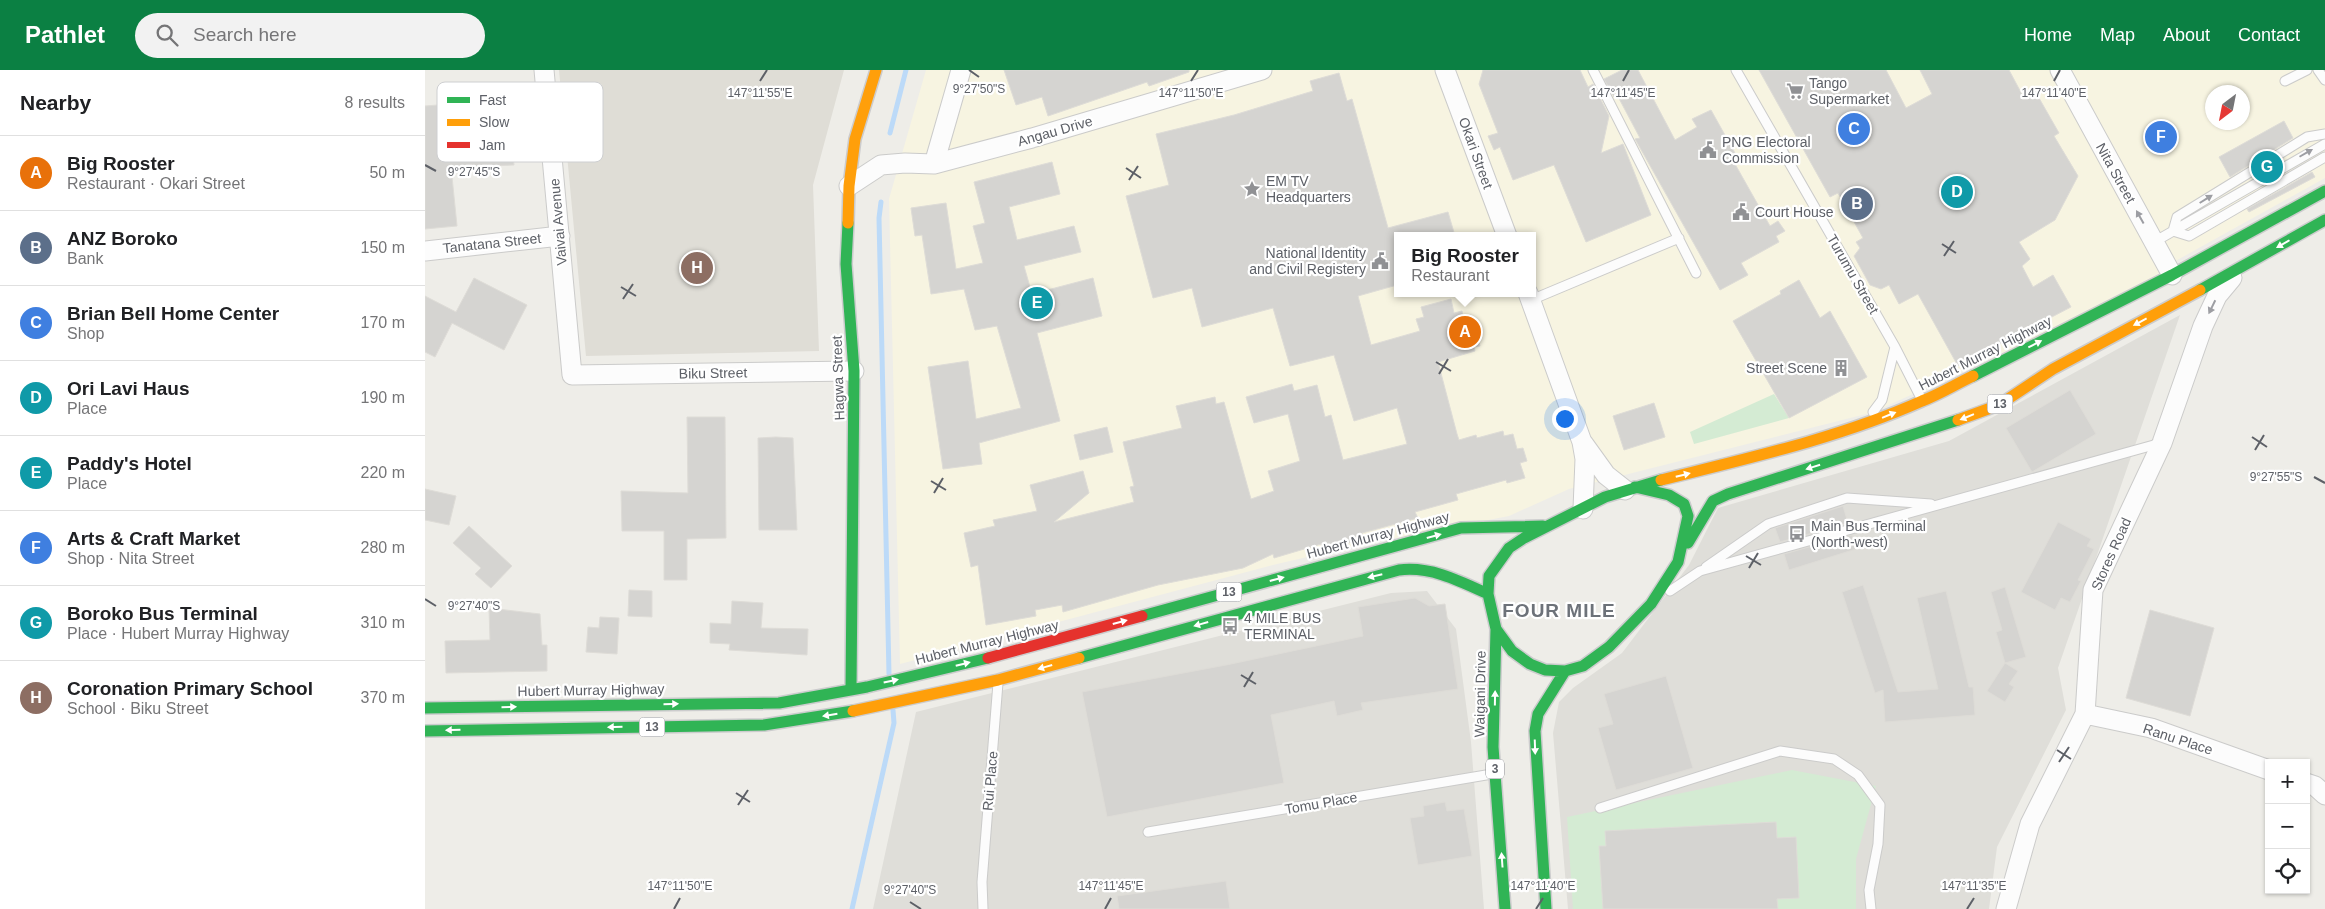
<!DOCTYPE html>
<meta charset="utf-8">
<style>
:root{--surface:#fff;--page:#f2f2f2;--text:#202124;--muted:#757577;--line:#e0e0e0;--accent:#0b8043}
body{margin:0;font-family:Helvetica,sans-serif;background:var(--page);color:var(--text)}
.controls{position:absolute;right:15px;bottom:15px;display:grid;overflow:hidden;border-radius:0px;box-shadow:0 1px 4px #0004}
.controls button{width:45px;height:45px;display:grid;place-items:center;padding:0;border:0;border-bottom:1px solid var(--line);background:var(--surface);color:var(--text);font:25px sans-serif}
.compass{position:absolute;left:1780px;top:15px;width:45px;height:45px;border-radius:50%;background:var(--surface);box-shadow:0 1px 4px #0004;rotate:212deg}
.you{position:absolute;left:1139px;top:348px;width:18px;height:18px;margin:-12px;border:4px solid #fff;border-radius:50%;background:#1a73e8;box-shadow:0 0 0 8px #1a73e833}
.badge{display:grid;place-items:center;width:32px;height:32px;border-radius:50%;background:var(--accent);color:#fff;font-size:16px;font-weight:700}
.pin{position:absolute;translate:-50% -50%;border:2px solid #fff;box-shadow:0 1px 5px #0006}
.popup{position:absolute;left:969px;top:162px;width:142px;height:65px;box-sizing:border-box;display:grid;place-content:center;border-radius:0px;background:var(--surface);filter:drop-shadow(0 1px 4px #0005);font-size:16px;white-space:nowrap;color:var(--muted)}
.popup b{font-size:19px;color:var(--text)}
.popup::after{content:'';position:absolute;left:50%;top:100%;margin-left:-10px;border:10px solid transparent;border-top-color:var(--surface)}
.list{margin:0;padding:0;list-style:none}
h2{display:flex;justify-content:space-between;align-items:center;height:65px;margin:0;padding:0 20px;font-size:21px}
h2 small{font-size:16px;font-weight:400;color:var(--muted)}
.list li{display:grid;grid-template-columns:32px 1fr auto;gap:15px;align-items:center;box-sizing:border-box;height:75px;padding:0 20px;border-top:1px solid var(--line)}
.list b{display:block;font-size:19px;white-space:nowrap}
.list p{margin:0;font-size:16px;white-space:nowrap;color:var(--muted)}
.list em{font-size:16px;font-style:normal;color:var(--muted)}
.icon{flex:none;width:28px;height:28px;fill:none;stroke:currentColor;stroke-width:2;stroke-linecap:round;stroke-linejoin:round}
.map{position:relative;flex:none;width:1900px;height:839px;overflow:hidden}
header{display:flex;align-items:center;gap:30px;box-sizing:border-box;height:70px;padding:0 25px;background:var(--accent);color:#fff}
header strong{font-size:24px}
nav{display:flex;gap:28px;margin-inline-start:auto;font-size:18px}
.search{width:350px;height:45px;background:var(--page);display:flex;align-items:center;gap:12px;box-sizing:border-box;padding:0 18px;border-radius:28px;color:var(--muted);font-size:19px}
main{display:flex}
aside{flex:1;background:var(--surface)}
.map>svg:first-child{display:block}
</style>
<header>
<strong>Pathlet</strong>
<div class="search"><svg class="icon" aria-label="search" viewBox="0 0 24 24"><circle cx="10" cy="10" r="6"/><path d="M15 15l6 6"/></svg>Search here</div>
<nav><a>Home</a><a>Map</a><a>About</a><a>Contact</a></nav>
</header>
<main>
<aside>
<h2>Nearby<small>8 results</small></h2>
<ul class="list">
<li><span class="badge" style="background:#e8710a">A</span><div><b>Big Rooster</b><p>Restaurant · Okari Street</p></div><em>50 m</em></li>
<li><span class="badge" style="background:#5c6f8a">B</span><div><b>ANZ Boroko</b><p>Bank</p></div><em>150 m</em></li>
<li><span class="badge" style="background:#3f7fe0">C</span><div><b>Brian Bell Home Center</b><p>Shop</p></div><em>170 m</em></li>
<li><span class="badge" style="background:#0f9aa8">D</span><div><b>Ori Lavi Haus</b><p>Place</p></div><em>190 m</em></li>
<li><span class="badge" style="background:#0f9aa8">E</span><div><b>Paddy's Hotel</b><p>Place</p></div><em>220 m</em></li>
<li><span class="badge" style="background:#3f7fe0">F</span><div><b>Arts &amp; Craft Market</b><p>Shop · Nita Street</p></div><em>280 m</em></li>
<li><span class="badge" style="background:#0f9aa8">G</span><div><b>Boroko Bus Terminal</b><p>Place · Hubert Murray Highway</p></div><em>310 m</em></li>
<li><span class="badge" style="background:#8d6e63">H</span><div><b>Coronation Primary School</b><p>School · Biku Street</p></div><em>370 m</em></li>
</ul>
</aside>
<div class="map">
<svg width="1900" height="839" viewBox="0 0 1900 839">
<rect width="100%" height="100%" fill="#eeede8"/>
<path fill="#f7f4e1" fill-rule="evenodd" d="M501,0H1629L1741,207L1449,342L1144,419L1084,446L939,474L852,494L475,594L464,129ZM972,166H1108V223H972Z
M1640,0H1900V108L1745,194ZM1788,22H1818V52H1788Z"/>
<path fill="#dfded9" d="M1755,245L1633,598L1641,640L1572,777L1564,839H1143L1128,663L1134,632L1148,618L1197,583L1264,495L1293,438L1524,371Z
M1002,521L1031,559L1046,672L1059,839H448L491,642L966,523Z"/>
<path fill="#dfddd6" d="M134,0H419L388,115L394,281L161,286Z"/>
<path fill="#d4ebd3" d="M1349,324L1364,348L1269,374L1265,362Z
M1367,700L1451,716L1431,789V839H1148L1142,747Z"/>
<g fill="none" stroke-linecap="round" stroke-linejoin="round">
<path stroke="#bcdaf8" stroke-width="5" d="M465,63L481,0
M456,132L454,148L464,604
M427,839L469,653L468,640"/>
</g>
<path fill="#d5d4d1" stroke="#dedcd7" d="M579,0H764V2L724,16L722,12L623,46L617,27L591,35Z
M1058,0H1155L1163,17L1168,14L1184,46L1176,83L1198,74L1226,145L1161,172L1129,95L1088,110L1075,77L1069,80L1063,66L1073,63L1054,14Z
M1197,0H1213L1250,70L1272,57L1267,49L1286,40L1315,92L1310,94L1345,156L1353,151L1360,161L1351,166L1354,172L1316,193L1323,205L1295,220L1210,69L1215,68L1190,21L1189,27L1179,9Z
M1334,0H1461L1481,38L1507,24L1495,0H1584L1599,28L1610,21L1634,63L1629,66L1653,106L1630,150L1594,172L1605,189L1597,196L1608,217L1628,205L1646,237L1533,296L1493,224L1474,234L1464,215L1456,219L1445,215L1429,186L1435,178L1431,172L1438,168L1413,123L1405,127Z
M914,3L922,31L927,29L963,158L1023,142L1030,166H972V215L933,226L946,275L995,261L991,249L999,247L996,237L1026,229L1029,243L1037,241L1038,247L1046,245L1055,276L1049,277L1050,281L1013,292L1032,364L1034,370L1051,365L1052,368L1078,361L1079,366L1088,364L1092,379L1098,378L1102,391L1095,393L1100,408L1082,413L1081,410L1031,424L1033,430L990,442L993,448L937,463L938,469L897,480L896,474L849,488L848,484L818,498L733,515L638,542L637,535L610,540L611,546L561,555L553,495L546,497L539,463L570,456L568,450L612,441L605,415L658,401L664,423L629,452L709,432L705,417L709,416L698,372L757,358L751,336L790,327L791,334L799,332L826,429L849,421L843,401L875,391L863,344L829,353L821,327L867,314L869,321L892,315L900,347L906,345L918,390L982,374L972,338L929,351L909,285L865,296L848,238L777,257L767,218L728,228L701,126L744,115L731,64L809,45L888,21L885,11Z
M81,23L89,95L26,97L32,156L0,159V36L37,33L36,25Z
M1859,51L1868,68L1805,107L1794,87Z
M627,92L635,124L584,137L592,170L649,156L656,182L599,196L607,224L668,208L677,246L612,263L635,351L554,373L557,394L518,399L503,297L543,291L551,349L596,338L572,256L550,260L539,219L506,224L497,165L490,166L486,138L521,133L531,199L558,193L548,156L560,153L549,112Z
M1887,102L1890,107L1824,142L1822,139Z
M49,208L102,235L79,280L27,253L10,287L0,282V226L31,242Z
M1374,210L1395,248L1405,241L1442,307L1364,348L1308,251L1356,224L1355,221Z
M1645,320L1671,364L1607,402L1581,358Z
M1229,333L1240,367L1199,380L1188,346Z
M262,347H300L301,468L262,469V510H239V461H197L196,421L263,423Z
M682,357L688,382L655,390L649,365Z
M351,367L368,368L372,460H334L333,368Z
M0,419L31,426L24,455L0,450Z
M1418,436L1423,453L1355,472L1350,458Z
M1633,452L1666,469L1662,476L1669,479L1653,510L1656,511L1645,532L1636,528L1630,540L1596,522Z
M44,456L87,496L66,518L50,504L56,498L28,473Z
M1427,465L1431,479L1364,500L1359,484Z
M1438,515L1473,622L1513,619L1492,528L1521,521L1544,617H1548L1550,645L1460,652L1458,620L1450,623L1417,522Z
M1580,517L1601,587L1580,593L1571,562L1577,560L1566,522Z
M204,520L227,521V547L203,546Z
M990,528L1004,536L1020,534L1033,619L936,633L938,640L912,646L909,631L846,645L859,713L682,747L657,622L801,595L938,566L933,537Z
M307,531L338,533L336,558L383,559L382,585L304,580L305,574L285,573V553L306,554Z
M64,538L115,544L117,575H122V601L21,603L20,571L65,570Z
M1725,540L1789,558L1765,646L1701,628Z
M175,547L194,548L192,584L161,582L163,557L174,558Z
M1580,593L1593,601L1584,614L1589,617L1580,632L1562,621Z
M1241,606L1268,698L1191,720L1173,658L1188,654L1179,624Z
M1020,732L1022,741L1039,739L1047,786L993,795L985,748L999,746L998,736Z
M1351,752L1352,768L1371,767L1374,828L1352,829L1353,839H1178L1174,776H1181L1180,761Z
M801,811L805,839H694L692,826Z"/>
<g fill="none" stroke-linecap="round" stroke-linejoin="round">
<g stroke="#cbcbca" stroke-width="11">
<path id="lane" d="M1168,0L1271,203
M1311,0L1470,277L1496,328
M1893,0L1900,10
M1860,11L1882,0
M1748,161L1752,147L1882,67L1900,64
M1748,161L1764,166L1900,87
M1729,172L1900,74
M1106,230L1254,168
M1448,342L1457,330L1470,277
M1281,497L1343,454L1422,428L1506,434
M1245,521L1275,501L1736,373
M1175,738L1355,681L1409,689L1433,705L1455,735L1453,774L1444,820L1446,839
M723,762L1067,704
M558,839L557,812L573,613"/>
</g>
<g stroke="#cbcbca" stroke-width="21">
<path id="street" d="M119,0L147,305L429,301
M1020,0L1082,166
M1635,0L1747,205
M509,94L536,0
M424,116L456,95L480,93L509,94L607,68L837,0
M0,181L135,166
M1103,223L1157,372L1160,389L1158,439
M1158,373L1181,405L1200,420
M1660,644L1726,658L1844,700
M1881,713L1890,716L1900,725
M1581,839L1605,754L1660,644L1668,520L1737,373L1778,256L1792,226L1807,208"/>
</g>
<g stroke="#cccccd" stroke-width="14">
<path id="fast" d="M423,153L421,194L429,301L426,618
M1775,220L1900,150
M1548,306L1747,205L1900,121
M1210,417L1244,425L1259,434L1263,446L1253,492L1226,534L1184,577L1158,596L1140,601L1120,600L1105,594L1087,581L1071,559L1063,524L1064,506L1084,478L1099,468L1180,427L1236,410
M1263,473L1288,431L1303,424L1533,350
M717,546L1036,458L1118,456
M1071,559L1068,677L1080,839
M654,588L974,500C1006,496 1035,511 1063,524
M0,638L354,633L442,617L563,588
M0,661L339,655L428,641
M1121,839L1110,661L1113,644L1140,601"/>
</g>
<g stroke="#cccccd" stroke-width="14">
<path id="slow" d="M423,153L424,116L430,69L451,0
M1533,350L1574,335L1628,299L1775,220
M1236,410C1324,388 1414,368 1497,331C1515,324 1531,314 1548,306
M428,641L573,610L654,588"/>
</g>
<g stroke="#cccccd" stroke-width="14">
<path id="jam" d="M563,588L717,546"/>
</g>
<use href="#lane" stroke="#fcfcfc" stroke-width="9"/>
<use href="#street" stroke="#fcfcfc" stroke-width="19"/>
<use href="#fast" stroke="#30b455" stroke-width="11"/>
<use href="#slow" stroke="#ff9f0a" stroke-width="11"/>
<use href="#jam" stroke="#e5322d" stroke-width="11"/>
</g>
<defs><path id="oneway-solid" d="M-6-.8H1V-3.2L6.5 0L1 3.2V.8H-6Z" transform="scale(1.25)"/></defs>
<g fill="#9d9ea3">
<use href="#oneway-solid" transform="translate(1881 83) rotate(-30)"/>
<use href="#oneway-solid" transform="translate(1781 129) rotate(-32)"/>
<use href="#oneway-solid" transform="translate(1715 147) rotate(-119)"/>
<use href="#oneway-solid" transform="translate(1787 237) rotate(116)"/>
</g>
<g fill="#fff">
<use href="#oneway-solid" transform="translate(1858 174) rotate(150)"/>
<use href="#oneway-solid" transform="translate(1715 252) rotate(152)"/>
<use href="#oneway-solid" transform="translate(1610 274) rotate(-27)"/>
<use href="#oneway-solid" transform="translate(1464 345) rotate(-22)"/>
<use href="#oneway-solid" transform="translate(1542 347) rotate(158)"/>
<use href="#oneway-solid" transform="translate(1388 397) rotate(162)"/>
<use href="#oneway-solid" transform="translate(1258 405) rotate(-14)"/>
<use href="#oneway-solid" transform="translate(1009 466) rotate(-15)"/>
<use href="#oneway-solid" transform="translate(950 506) rotate(167)"/>
<use href="#oneway-solid" transform="translate(852 509) rotate(-15)"/>
<use href="#oneway-solid" transform="translate(695 552) rotate(-15)"/>
<use href="#oneway-solid" transform="translate(776 554) rotate(164)"/>
<use href="#oneway-solid" transform="translate(538 594) rotate(-14)"/>
<use href="#oneway-solid" transform="translate(620 597) rotate(164)"/>
<use href="#oneway-solid" transform="translate(466 611) rotate(-12)"/>
<use href="#oneway-solid" transform="translate(1070 628) rotate(-89)"/>
<use href="#oneway-solid" transform="translate(246 634) rotate(-1)"/>
<use href="#oneway-solid" transform="translate(84 637) rotate(-1)"/>
<use href="#oneway-solid" transform="translate(405 645) rotate(171)"/>
<use href="#oneway-solid" transform="translate(190 657) rotate(179)"/>
<use href="#oneway-solid" transform="translate(28 660) rotate(179)"/>
<use href="#oneway-solid" transform="translate(1110 677) rotate(88)"/>
<use href="#oneway-solid" transform="translate(1077 790) rotate(-94)"/>
</g>
<path fill="none" stroke="#5d6067" stroke-width="2" d="M544,0L554,7M335,11L342,0M766,11L773,0M1198,11L1204,0M1629,11L1635,0M0,95L11,101M701,98L716,108M704,110L713,96M1517,174L1531,183M1519,186L1529,171M196,217L211,226M198,229L208,214M1011,292L1026,301M1014,304L1023,289M1827,367L1842,377M1830,380L1839,365M1889,407L1900,413M506,411L521,420M509,423L518,408M1321,486L1336,495M1324,498L1333,483M0,529L11,536M816,605L831,614M819,617L828,602M1632,680L1646,689M1634,692L1644,677M311,723L325,732M313,735L323,720M485,832L496,839M249,839L255,828M680,839L686,828M1111,839L1118,828M1542,839L1549,828"/>
<defs>
<g id="supermarket-bare" transform="scale(1.35)"><path d="M-6-5.5h2.5l.6 2H6L4.5 2H-2.5L-4.4-4H-6ZM-1.5 3.2a1.3 1.3 0 1 0 .1 0ZM3 3.2a1.3 1.3 0 1 0 .1 0Z" fill="#909194" stroke="#fff" stroke-width="2.5" paint-order="stroke"/></g>
<g id="civic-bare" transform="scale(1.35)"><path d="M-.6-6.5H3V-4.5H.6V-3L4-1V1h2V6H-6V1h2V-1L-.6-3ZM-1.2 2.5V6h2.4V2.5Z" fill="#909194" stroke="#fff" stroke-width="2.5" paint-order="stroke"/></g>
<g id="sight-bare" transform="scale(1.35)"><path d="M0-6L1.8-2.2L6-1.7L2.9 1.2L3.7 5.4L0 3.3L-3.7 5.4L-2.9 1.2L-6-1.7L-1.8-2.2Z" fill="#909194" stroke="#fff" stroke-width="2.5" paint-order="stroke"/></g>
<g id="building-bare" transform="scale(1.35)"><path d="M-4-6H4V6H1V3H-1V6H-4ZM-2.5-4.3h1.7v1.8h-1.7ZM.8-4.3h1.7v1.8H.8ZM-2.5-1h1.7V.8h-1.7ZM.8-1h1.7V.8H.8Z" fill="#909194" stroke="#fff" stroke-width="2.5" paint-order="stroke"/></g>
<g id="bus-bare" transform="scale(1.35)"><path d="M-5-6H5V4H4V6H2V4H-2V6H-4V4H-5ZM-3.5-4V0h7V-4ZM-3.5 1.2v1.5H-2V1.2ZM2 1.2v1.5H3.5V1.2Z" fill="#909194" stroke="#fff" stroke-width="2.5" paint-order="stroke"/></g>
</defs>
<g fill-rule="evenodd">
<use href="#supermarket-bare" x="1370" y="21"/>
<use href="#civic-bare" x="1283" y="80"/>
<use href="#sight-bare" x="827" y="119"/>
<use href="#civic-bare" x="1316" y="142"/>
<use href="#civic-bare" x="955" y="191"/>
<use href="#building-bare" x="1416" y="298"/>
<use href="#bus-bare" x="1372" y="464"/>
<use href="#bus-bare" x="805" y="556"/>
</g>
<g text-anchor="middle" dominant-baseline="central" stroke-width="4.5" stroke-linejoin="round" paint-order="stroke">
<g fill="#fff" stroke="#8e9095" stroke-width="1">
<rect x="1562.5" y="324.5" width="25" height="19" rx="4"/>
<rect x="791.5" y="512.5" width="25" height="19" rx="4"/>
<rect x="214.5" y="647.5" width="25" height="19" rx="4"/>
<rect x="1061" y="689.5" width="18" height="19" rx="4"/>
</g>
<g font-size="12" font-weight="bold" fill="#5d6067">
<text x="1575" y="334">13</text>
<text x="804" y="522">13</text>
<text x="227" y="657">13</text>
<text x="1070" y="699">3</text>
</g>
<g font-size="14" fill="#5d6067" stroke="#fff" text-anchor="start">
<text x="1384" y="13">Tango<tspan x="1384" dy="16">Supermarket</tspan></text>
<text x="1297" y="72">PNG Electoral<tspan x="1297" dy="16">Commission</tspan></text>
<text x="841" y="111">EM TV<tspan x="841" dy="16">Headquarters</tspan></text>
<text x="1330" y="142">Court House</text>
<text x="941" y="183" text-anchor="end">National Identity<tspan x="941" dy="16">and Civil Registery</tspan></text>
<text x="1402" y="298" text-anchor="end">Street Scene</text>
<text x="1386" y="456">Main Bus Terminal<tspan x="1386" dy="16">(North-west)</tspan></text>
<text x="819" y="548">4 MILE BUS<tspan x="819" dy="16">TERMINAL</tspan></text>
</g>
<g font-size="14" fill="#5d6067" stroke="#fff">
<text transform="translate(630 61) rotate(-16)">Angau Drive</text>
<text transform="translate(1051 83) rotate(70)">Okari Street</text>
<text transform="translate(1691 103) rotate(61)">Nita Street</text>
<text transform="translate(133 152) rotate(-95)">Vaivai Avenue</text>
<text transform="translate(67 173) rotate(-6)">Tanatana Street</text>
<text transform="translate(1428 204) rotate(60)">Turumu Street</text>
<text transform="translate(1560 283) rotate(-27)">Hubert Murray Highway</text>
<text transform="translate(288 303) rotate(-1)">Biku Street</text>
<text transform="translate(413 308) rotate(-92)">Hagwa Street</text>
<text transform="translate(953 465) rotate(-15)">Hubert Murray Highway</text>
<text transform="translate(1686 484) rotate(-66)">Stores Road</text>
<text transform="translate(562 572) rotate(-14)">Hubert Murray Highway</text>
<text transform="translate(166 620) rotate(-1)">Hubert Murray Highway</text>
<text transform="translate(1055 624) rotate(-89)">Waigani Drive</text>
<text transform="translate(1753 669) rotate(18)">Ranu Place</text>
<text transform="translate(565 711) rotate(-85)">Rui Place</text>
<text transform="translate(896 733) rotate(-10)">Tomu Place</text>
</g>
<g font-size="19" font-weight="bold" letter-spacing="1" fill="#6d7279" stroke="#fff">
<text x="1134" y="540">FOUR MILE</text>
</g>
</g>
<rect x="12" y="12" width="166" height="80" rx="8" fill="#fff" stroke="#cecfd1" stroke-width="1"/>
<rect x="22" y="27" width="23" height="6" fill="#30b455"/>
<rect x="22" y="49" width="23" height="7" fill="#ff9f0a"/>
<rect x="22" y="72" width="23" height="6" fill="#e5322d"/>
<g font-size="14" fill="#5d6067">
<text x="54" y="35">Fast</text>
<text x="54" y="57">Slow</text>
<text x="54" y="80">Jam</text>
</g>
<g font-size="12" text-anchor="middle" fill="#5d6067" stroke="#fff" stroke-width="4.5" stroke-linejoin="round" paint-order="stroke">
<text x="554" y="23">9°27'50"S</text>
<text x="335" y="27">147°11'55"E</text>
<text x="766" y="27">147°11'50"E</text>
<text x="1198" y="27">147°11'45"E</text>
<text x="1629" y="27">147°11'40"E</text>
<text x="49" y="106">9°27'45"S</text>
<text x="1851" y="411">9°27'55"S</text>
<text x="49" y="540">9°27'40"S</text>
<text x="255" y="820">147°11'50"E</text>
<text x="686" y="820">147°11'45"E</text>
<text x="1118" y="820">147°11'40"E</text>
<text x="1549" y="820">147°11'35"E</text>
<text x="485" y="824">9°27'40"S</text>
</g>
</svg>
<div class="controls">
<button>+</button>
<button>−</button>
<button><svg class="icon" aria-label="locate" viewBox="0 0 24 24"><circle cx="12" cy="12" r="6"/><path d="M12 2v4M12 18v4M2 12h4M18 12h4"/></svg></button>
</div>
<svg class="compass" viewBox="-18 -18 36 36"><path d="M0-13l5 13h-10z" fill="#e53935"/><path d="M0 13l5-13h-10z" fill="#757577"/></svg>
<div class="you"></div>
<div class="pin badge" style="left:1040px;top:262px;background:#e8710a">A</div>
<div class="popup"><b>Big Rooster</b>Restaurant</div>
<div class="pin badge" style="left:1432px;top:134px;background:#5c6f8a">B</div>
<div class="pin badge" style="left:1429px;top:59px;background:#3f7fe0">C</div>
<div class="pin badge" style="left:1532px;top:122px;background:#0f9aa8">D</div>
<div class="pin badge" style="left:612px;top:233px;background:#0f9aa8">E</div>
<div class="pin badge" style="left:1736px;top:67px;background:#3f7fe0">F</div>
<div class="pin badge" style="left:1842px;top:97px;background:#0f9aa8">G</div>
<div class="pin badge" style="left:272px;top:198px;background:#8d6e63">H</div>
</div>
</main>
